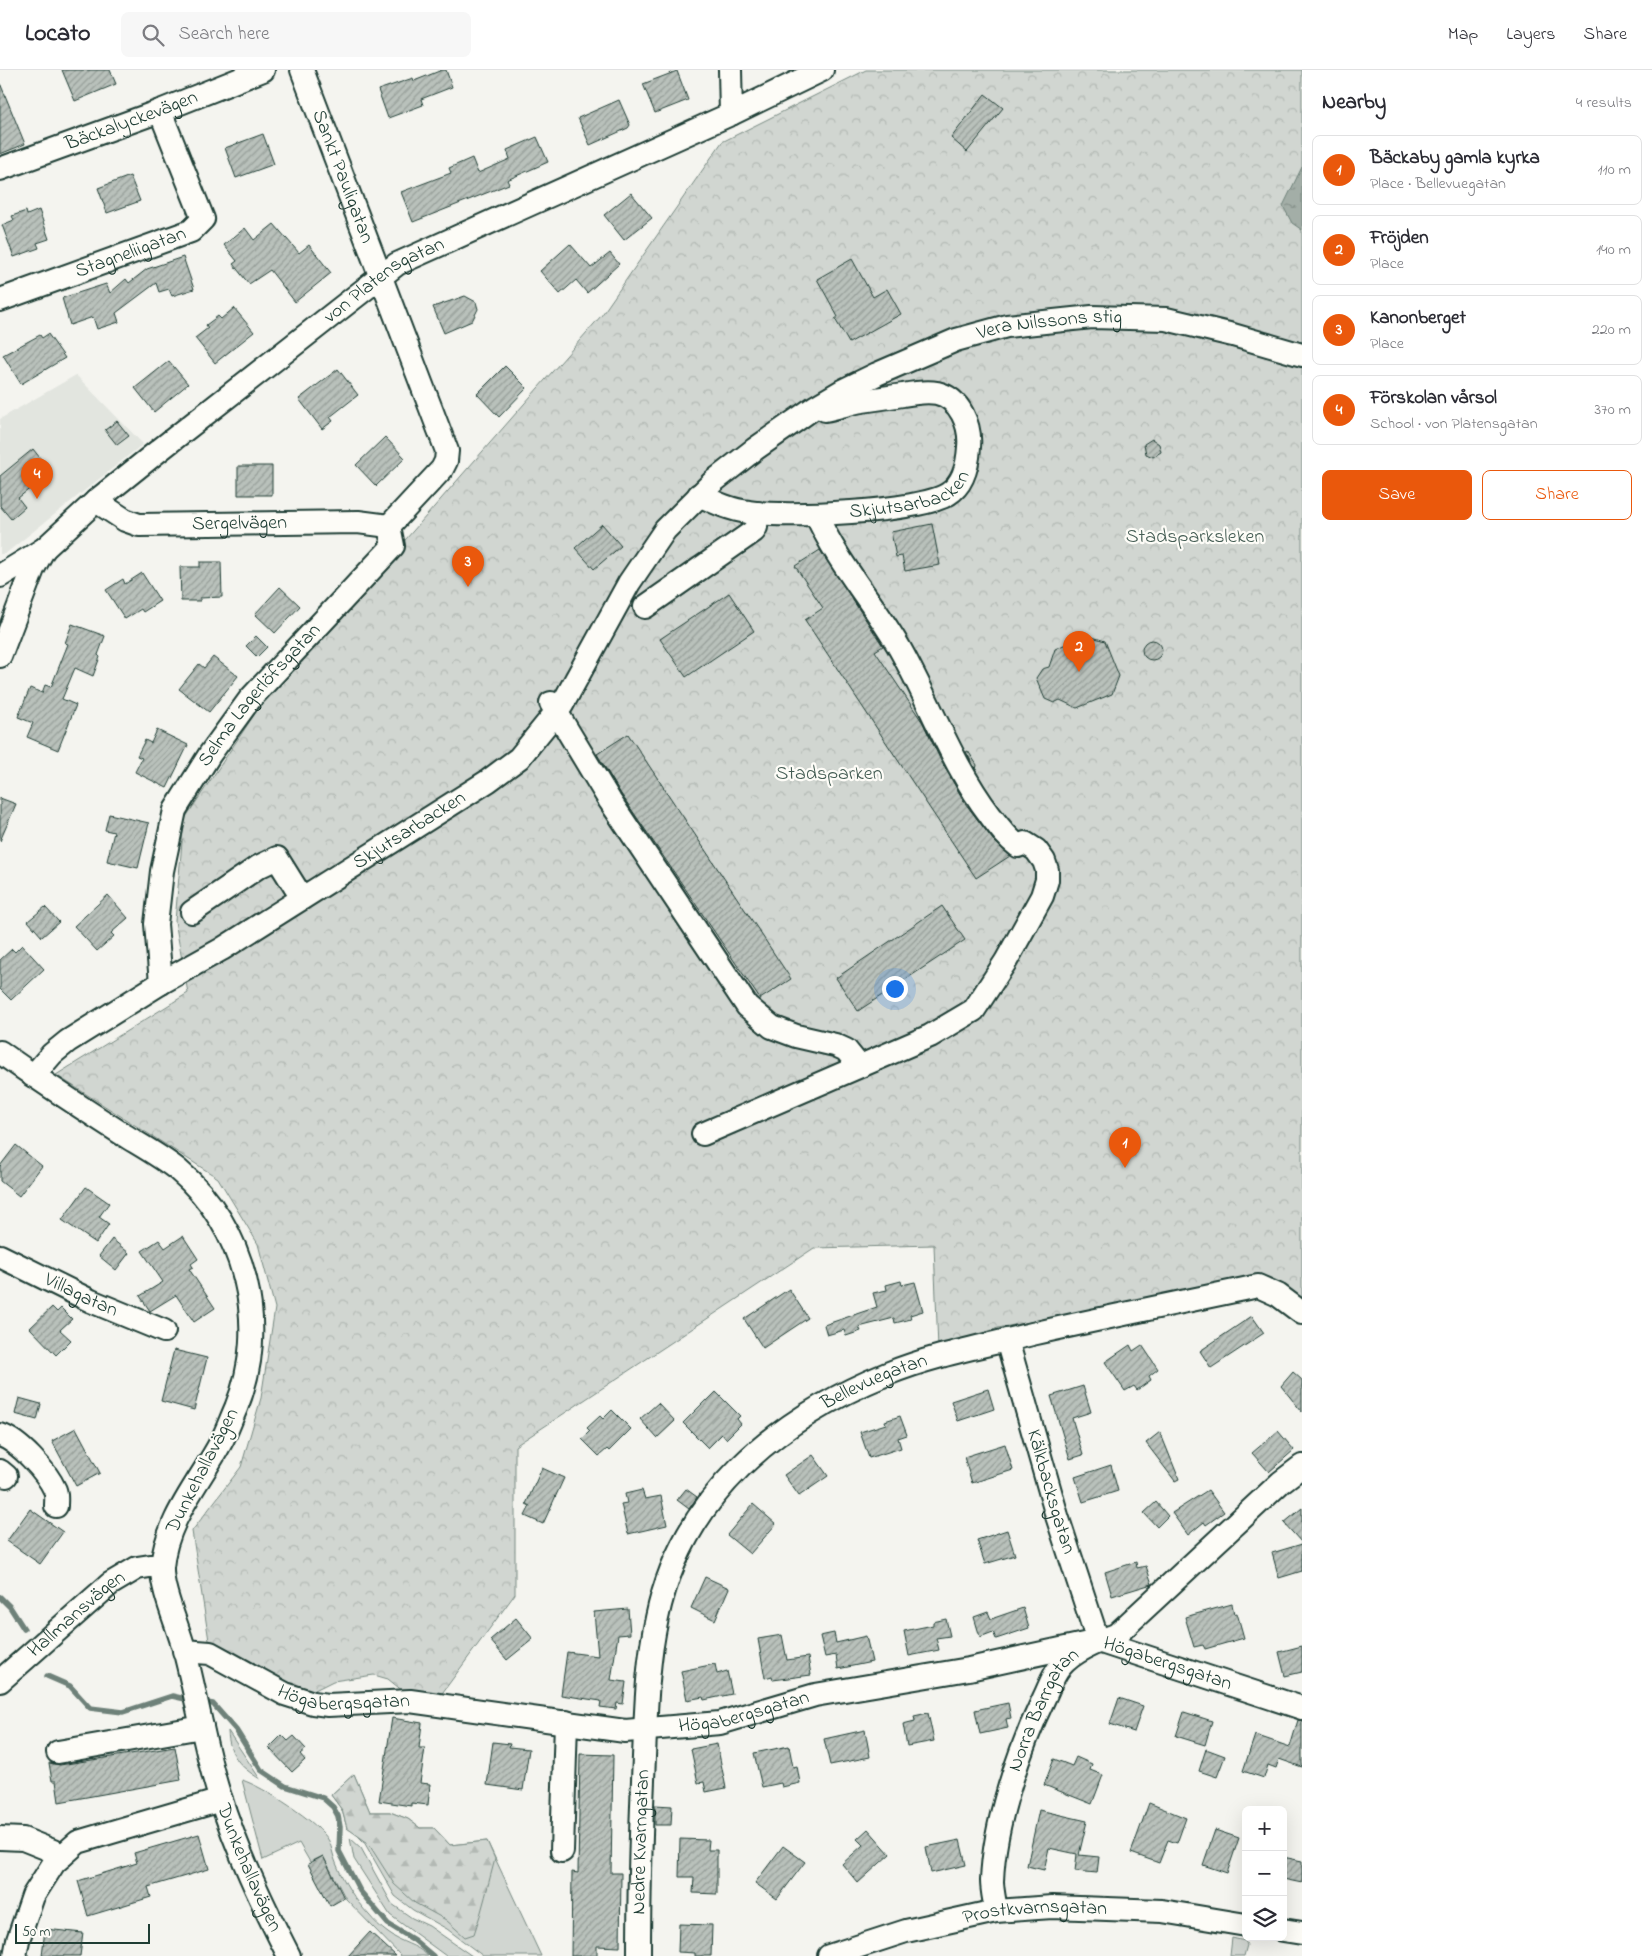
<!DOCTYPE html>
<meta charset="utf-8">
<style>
:root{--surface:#fff;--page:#f7f7f7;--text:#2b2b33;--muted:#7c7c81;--line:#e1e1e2;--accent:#ea580c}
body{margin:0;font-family:"Indie Flower",sans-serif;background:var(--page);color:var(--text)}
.controls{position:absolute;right:15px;bottom:15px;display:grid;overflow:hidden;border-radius:8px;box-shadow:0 5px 20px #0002}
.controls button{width:45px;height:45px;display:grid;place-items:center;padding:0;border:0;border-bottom:1px solid var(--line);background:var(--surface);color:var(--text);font:25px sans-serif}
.scale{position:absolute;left:15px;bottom:12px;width:135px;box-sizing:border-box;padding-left:5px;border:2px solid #1f3d34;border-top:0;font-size:14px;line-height:18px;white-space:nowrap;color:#1f3d34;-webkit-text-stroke:4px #fdfcf7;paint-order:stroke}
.you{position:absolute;left:894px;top:918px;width:18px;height:18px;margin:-12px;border:4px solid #fff;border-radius:50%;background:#1a73e8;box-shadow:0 0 0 8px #1a73e833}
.badge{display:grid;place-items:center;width:32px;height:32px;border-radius:50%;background:var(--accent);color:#fff;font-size:16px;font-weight:700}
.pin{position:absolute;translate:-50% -41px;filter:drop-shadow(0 1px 2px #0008)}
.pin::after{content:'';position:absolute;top:26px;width:18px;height:15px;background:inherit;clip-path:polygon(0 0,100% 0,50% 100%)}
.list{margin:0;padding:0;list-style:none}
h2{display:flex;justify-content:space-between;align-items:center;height:65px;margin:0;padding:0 20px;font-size:21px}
h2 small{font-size:16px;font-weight:400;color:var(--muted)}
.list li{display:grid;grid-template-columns:32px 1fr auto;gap:15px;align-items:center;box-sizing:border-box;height:70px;margin:0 10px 10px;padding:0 10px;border:1px solid var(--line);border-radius:8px}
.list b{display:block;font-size:19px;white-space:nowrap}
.list p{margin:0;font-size:16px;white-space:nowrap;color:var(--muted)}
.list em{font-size:16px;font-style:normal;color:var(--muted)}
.actions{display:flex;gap:10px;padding:15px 20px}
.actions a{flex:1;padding:11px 0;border:1px solid var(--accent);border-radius:8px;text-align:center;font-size:18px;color:var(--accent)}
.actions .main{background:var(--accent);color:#fff}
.icon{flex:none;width:28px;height:28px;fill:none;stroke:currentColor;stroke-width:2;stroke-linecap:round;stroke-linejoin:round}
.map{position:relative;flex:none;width:1302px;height:1886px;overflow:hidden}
header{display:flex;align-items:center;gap:30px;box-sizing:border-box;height:70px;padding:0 25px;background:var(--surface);border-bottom:1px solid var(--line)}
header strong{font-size:24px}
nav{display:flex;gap:28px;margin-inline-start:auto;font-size:18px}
.search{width:350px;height:45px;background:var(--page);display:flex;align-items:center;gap:12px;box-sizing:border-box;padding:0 18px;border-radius:8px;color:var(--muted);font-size:19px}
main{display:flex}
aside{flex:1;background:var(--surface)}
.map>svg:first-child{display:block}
</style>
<header>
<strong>Locato</strong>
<div class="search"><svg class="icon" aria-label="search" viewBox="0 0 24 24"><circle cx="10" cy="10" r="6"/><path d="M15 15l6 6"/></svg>Search here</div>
<nav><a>Map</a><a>Layers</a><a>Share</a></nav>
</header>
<main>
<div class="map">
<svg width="1302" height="1886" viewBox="0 0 1302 1886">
<defs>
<pattern id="forest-firs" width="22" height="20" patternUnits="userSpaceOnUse" patternTransform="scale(1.25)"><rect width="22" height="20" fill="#d1d6d1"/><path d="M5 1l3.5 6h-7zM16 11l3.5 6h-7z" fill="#b3b9b4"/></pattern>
<pattern id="park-crowns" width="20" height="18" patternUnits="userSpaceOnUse" patternTransform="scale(1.25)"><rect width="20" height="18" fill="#d1d6d1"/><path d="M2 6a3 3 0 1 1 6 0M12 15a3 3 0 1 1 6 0" fill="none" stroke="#b3b9b4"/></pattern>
<pattern id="water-ripples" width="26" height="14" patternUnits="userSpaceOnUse" patternTransform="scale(1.25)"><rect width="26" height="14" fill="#a3aea7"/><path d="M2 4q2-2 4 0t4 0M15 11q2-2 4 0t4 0" fill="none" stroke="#848f89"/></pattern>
<pattern id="building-hatch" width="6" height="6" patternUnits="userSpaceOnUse" patternTransform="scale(1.25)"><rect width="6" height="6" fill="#b9c1bb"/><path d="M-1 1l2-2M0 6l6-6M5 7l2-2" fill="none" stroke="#969e99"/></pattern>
</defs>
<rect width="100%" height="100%" fill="#f4f4ef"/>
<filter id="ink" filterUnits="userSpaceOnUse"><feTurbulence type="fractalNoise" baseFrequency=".02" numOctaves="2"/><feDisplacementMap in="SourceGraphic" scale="10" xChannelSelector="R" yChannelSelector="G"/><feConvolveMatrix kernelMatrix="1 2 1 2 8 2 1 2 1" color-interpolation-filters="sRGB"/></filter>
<g filter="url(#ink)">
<path fill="#e2e5df" d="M76,305L143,374L5,484H0V349Z"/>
<path fill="#d1d6d1" stroke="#788a82" d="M228,1661L260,1709C240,1697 229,1685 228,1661Z
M354,1704L370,1742H390L408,1749L420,1758H434L450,1775L487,1771L541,1886H483L447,1859L413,1840L395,1826L364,1772L356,1764L347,1758L342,1740L331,1725Z
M242,1710C262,1716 320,1753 329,1771C332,1778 333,1786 336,1793C343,1811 355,1830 369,1845C374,1851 381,1858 388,1863C401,1873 416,1874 428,1886H401L346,1829L323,1786L310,1792L299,1773L263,1790Z
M350,1768L361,1778L392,1834L412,1848L429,1856L472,1886H446L390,1845L354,1789Z
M1232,1868L1245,1871L1247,1875L1244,1886H1230Z"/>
<path fill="url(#forest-firs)" stroke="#788a82" d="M354,1704L370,1742H390L408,1749L420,1758H434L450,1775L487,1771L495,1789C488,1814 483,1839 474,1864L465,1867L446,1850L415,1833L394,1814L368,1773L347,1758L342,1740L331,1725Z"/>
<path fill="url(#park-crowns)" stroke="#788a82" d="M866,0H1302V1230L1268,1207L998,1258L938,1279L934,1175L814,1178L515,1376V1524L440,1626L404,1622L388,1609L374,1605L333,1611L311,1622L210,1577L192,1461L241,1397L261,1328L275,1238L258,1174L218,1108L56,1005L188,923L175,851L184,750L260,636L601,246L722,72Z"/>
<path fill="url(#water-ripples)" stroke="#6e8179" d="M1302,97V160L1292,153L1283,136Z"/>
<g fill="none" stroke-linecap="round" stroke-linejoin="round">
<path stroke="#6e8179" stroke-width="5.5" d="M0,1527L10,1537L24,1559
M47,1606L70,1616L90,1638L123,1642L172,1626L190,1630
M201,1632L213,1634L236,1660L261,1700L285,1716L323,1728L333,1737L338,1746L340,1757L339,1781L360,1821L388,1854L414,1870L433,1886"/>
</g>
<path fill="url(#building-hatch)" stroke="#1f3d34" d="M62,0H110L116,14L75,31Z
M442,0H446L452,17L421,29L423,35L388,48L378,20L413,8L414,11Z
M677,1L688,30L655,43L643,14Z
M0,13L25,74L0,84Z
M985,24L1003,38L967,82L951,68Z
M619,30L630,55L628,58L590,75L578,48Z
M263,64L274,94L236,108L225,78Z
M537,67L548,92L507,110L509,114L413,152L401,122L451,103L449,98L472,88L478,103L510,89L507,80Z
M130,106L140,131L107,143L98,118Z
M631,123L652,148L624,170L604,145Z
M39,140L49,169L37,173L39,178L14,187L2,155L14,150L12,146L26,141L27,145Z
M274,154L299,183L309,175L331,203L295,232L270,200L249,214L233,194L237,191L224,175L245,158L254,170Z
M570,174L591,198L610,183L619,194L587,223L576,210L560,224L540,201Z
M183,187L194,219L172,226L169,219L159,222L156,213L116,243L119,252L97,259L93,247L70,255L62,228L106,214L110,223L126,209L129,213L147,199Z
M852,189L873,227L887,219L901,244L849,273L835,249L838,247L817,209Z
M465,226L476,232L478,239L472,251L444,263L433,237Z
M234,238L254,262L215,293L195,268L208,258L206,255L218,246L221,249Z
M48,264L65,288L21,314L3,285L40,265L42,268Z
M169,291L188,314L154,342L135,318Z
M505,296L527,318L499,347L477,324Z
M338,299L358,325L330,347L333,351L322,359L299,329Z
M117,351L129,366L117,375L105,360Z
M385,367L405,388L376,416L356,395Z
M1152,369L1159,374L1161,382L1153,387L1146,384L1144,374Z
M33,379L51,402L18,428L25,437L11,449L0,436V406Z
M238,396H272V425H238Z
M602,454L621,476L594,499L575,478Z
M932,454L940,495L905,501L902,486L896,487L891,462Z
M820,480L883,576L875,581L923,653L941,691L965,733L993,770L1010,786L976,808L805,550L823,538L795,496Z
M200,492H221L222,527L200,528V531H181L180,497H200Z
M142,503L160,531L143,542L141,539L125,549L106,520L123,509L125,514Z
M280,517L300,536L275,563L255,544Z
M729,523L754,561L686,607L660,569Z
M72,554L105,566L98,585L100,587L93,606L75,598L62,629L76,635L58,680L27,667L33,653L18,647L30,618L42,623L45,615L51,617L68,574L65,573Z
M1086,565L1105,571L1119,606L1112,624L1077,638L1060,630L1054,633L1045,629L1036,608L1042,599L1049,597L1055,579Z
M256,566L267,577L257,587L246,576Z
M1142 580a10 10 0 1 1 20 0a10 10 0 1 1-20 0Z
M213,587L238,606L209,642L179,619L199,594L204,598Z
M157,660L188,675L167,718L135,702L142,688L137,686L145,670L151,673Z
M628,664L791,909L760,929L621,724L597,684Z
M968,681L977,695L976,700L966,682Z
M0,728L16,734L0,771Z
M109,744L149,753L138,798L107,791L114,762L105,760Z
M108,825L128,848L111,863L114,866L97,881L74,856Z
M942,836L965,870L858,941L836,908Z
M45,837L59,852L42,867L28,851Z
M22,875L44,899L11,930L0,919V890L12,879L15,882Z
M16,1075L42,1096L19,1126L0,1111V1096Z
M86,1117L109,1133L99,1147L109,1154L96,1173L62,1150Z
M183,1166L198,1189L191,1194L193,1197L189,1199L215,1238L194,1252L176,1225L150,1241L140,1226L163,1212L142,1181L159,1170L165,1178Z
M112,1169L129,1183L116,1200L99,1186Z
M901,1211L902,1215L915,1212L923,1241L910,1245L911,1249L895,1253L894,1248L859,1257L861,1261L846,1266L844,1260L827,1265L824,1255L877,1237L873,1223L887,1220L886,1215Z
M789,1219L808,1248L763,1278L744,1249Z
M52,1237L57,1242L61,1238L72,1249L60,1260L71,1270L56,1285L30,1258Z
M1252,1246L1264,1263L1211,1298L1200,1281Z
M1130,1275L1133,1281L1142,1275L1158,1299L1149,1306L1151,1310L1137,1320L1134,1316L1125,1321L1105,1292Z
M174,1280L207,1288L194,1340L161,1331Z
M1293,1302L1302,1310V1342L1281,1316Z
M1083,1316L1091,1342L1072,1348L1083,1385L1070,1389L1051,1326Z
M988,1319L994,1339L958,1351L951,1331Z
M716,1322L740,1346L737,1349L741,1354L726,1369L722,1364L708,1378L683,1353L706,1330L707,1331Z
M19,1328L41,1334L37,1350L15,1344Z
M658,1333L675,1351L657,1368L640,1349Z
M612,1340L631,1359L609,1381L607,1379L599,1386L582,1369L590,1361L587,1358L600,1346L603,1349Z
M900,1346L907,1365L898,1368L901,1378L869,1388L860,1362L886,1354L885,1351Z
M76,1358L100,1403L76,1416L52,1371Z
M1278,1361L1294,1380L1269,1402L1252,1383Z
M1160,1362L1179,1409L1175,1411L1146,1373Z
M1005,1374L1013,1400L972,1413L964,1387Z
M813,1385L828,1406L799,1426L784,1405Z
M1111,1395L1118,1421L1083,1432L1075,1407Z
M542,1398L564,1408L543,1454L525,1446L530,1436L526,1434Z
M686,1419L697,1427L689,1439L677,1430Z
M642,1420L645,1429L661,1426L667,1455L628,1464L621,1434L627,1433L625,1424Z
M1208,1420L1224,1442L1206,1455L1204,1452L1188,1465L1172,1443Z
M1156,1432L1168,1446L1157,1457L1144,1443Z
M753,1434L776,1454L750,1484L727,1465Z
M1302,1438V1473L1284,1453Z
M30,1439L63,1462L40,1494L7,1471Z
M1007,1460L1015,1485L985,1494L977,1470Z
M1302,1474V1501L1279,1508L1272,1483Z
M1136,1492L1137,1498L1146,1496L1152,1514L1112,1526L1105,1502Z
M705,1507L729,1518L715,1550L691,1538Z
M1232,1534L1234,1544L1237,1543L1244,1568L1205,1579L1203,1575L1194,1577L1185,1547Z
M1023,1538L1029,1558L996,1569L993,1562L980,1567L974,1547L988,1542L991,1549Z
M628,1539L630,1564L618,1565L611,1610L626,1612L623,1634L617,1633L616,1639L600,1637L601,1631L561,1625L567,1582L598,1586L594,1542Z
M516,1548L533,1569L507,1590L490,1570Z
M946,1549L950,1566L936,1568L939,1580L909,1586L904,1561L933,1555V1552Z
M834,1563L836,1573L866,1566L872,1592L838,1599L836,1585L825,1587L820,1566Z
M782,1565L787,1590L808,1587L811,1605L773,1610L772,1606L765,1608L758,1569Z
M1302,1576V1602L1285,1606L1279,1582Z
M715,1594L717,1604L727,1601L732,1624L704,1630L703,1627L687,1630L681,1601Z
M1119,1628L1143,1636L1134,1662L1110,1654Z
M1008,1633L1011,1648L1006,1649L1008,1658L980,1664L975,1640Z
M1184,1642L1212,1651L1205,1675L1176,1666Z
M928,1643L934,1671L907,1676L903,1654L915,1651L914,1646Z
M392,1648L422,1653L419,1678H425L420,1713L430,1714L428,1735L411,1733V1736L379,1731Z
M1298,1650L1302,1651V1697L1279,1689L1276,1698L1268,1695L1264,1708L1243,1701L1255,1665L1290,1677Z
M865,1660L870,1687L830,1695L824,1669Z
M282,1665L288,1671L294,1666L306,1679L300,1684L305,1690L292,1702L269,1678Z
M493,1672L510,1674L509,1677L529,1679L523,1720L487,1715Z
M717,1674L726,1718L706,1722L704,1712L698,1713L691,1679Z
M789,1676L793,1697L797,1696L800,1713L782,1717L781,1713L762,1717L754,1683Z
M175,1677L181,1710L59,1732L56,1711H52L49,1693L60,1695Z
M1206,1679L1225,1686L1217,1707L1199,1701Z
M580,1684L613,1685L611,1803H621L620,1877L597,1876V1886H571L572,1802L578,1803Z
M1076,1687L1092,1694L1090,1700L1103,1705L1092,1734L1044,1715L1054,1689L1072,1696Z
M1149,1733L1186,1748L1177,1773L1168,1770L1159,1793L1131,1783Z
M655,1735L672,1736L671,1755H655Z
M1039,1740L1087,1751L1079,1785L1099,1787L1097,1803L1075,1801L1077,1784L1049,1778L1044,1800L1027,1796Z
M868,1759L890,1784L858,1813L842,1794L863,1775L857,1769Z
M1215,1760L1239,1768L1227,1803L1203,1795Z
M199,1764L209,1799L148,1817L151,1827L88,1846L78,1811L137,1793L134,1783Z
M680,1769L709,1770L708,1780H717V1824L693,1823L694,1807H679Z
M960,1770L966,1795L931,1803L926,1777Z
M783,1776L805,1792L777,1829L755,1813Z
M323,1786L344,1828L330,1836L308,1794Z
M1283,1787L1302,1791V1813L1283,1809Z
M679,1854L712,1855L711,1886H695V1883L678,1882Z
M45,1859L83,1863L80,1886H42Z
M370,1862L396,1886H348Z"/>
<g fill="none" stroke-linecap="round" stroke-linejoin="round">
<g stroke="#1f3d34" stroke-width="26">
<g id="minor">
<path id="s1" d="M302,0L447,381L446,391L442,399L389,456"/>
<path d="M730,0L731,44"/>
<path id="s2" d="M0,99L160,41L263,0"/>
<path id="s3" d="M0,230L191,161L203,149L160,41"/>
<path id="s4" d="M699,425C716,433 731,440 749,442C784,448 920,442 948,424C964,414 968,394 969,377C971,356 960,328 937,323C926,321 914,323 903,325C889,327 875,329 862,331C849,333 837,338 825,340"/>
<path id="s5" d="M96,431L125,450L139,455L358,452L389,456"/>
<path id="s6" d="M0,506L44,479L96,431L157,382L397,194L731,44L822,0"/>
<path d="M645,537L754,461L756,457L757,443"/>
<path d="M0,586L33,499L44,479"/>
<path d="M551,633L610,731L747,936L772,957L796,966L835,975L846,980L859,996"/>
<path d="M192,842L258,797L277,788L302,828"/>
<path id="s7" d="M161,913L156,854L162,801L175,740L210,684L250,629L393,476L389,456"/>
<path id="s8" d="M0,982C40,1011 82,1038 124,1065C142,1076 162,1087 178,1100C246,1157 270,1256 236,1338C231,1349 227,1361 221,1372C200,1412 166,1449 162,1497C161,1519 178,1556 184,1579C197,1627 204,1677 219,1724C237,1781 262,1833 289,1886"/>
<path id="s9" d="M33,1006L52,984L68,971L161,913L222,879L488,711L519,688L562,635L629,513L665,460L714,411L755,379L815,337L842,321L877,304L956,270L1007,256L1092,247L1166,249L1233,265L1302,285"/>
<path d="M703,1064L930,966L974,940L1006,891L1042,826L1047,810V800L1044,791L1036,780L1025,773L1018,776C1007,768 999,757 990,745C952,695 931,634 900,579C874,533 837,493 816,444"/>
<path id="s10" d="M0,1186L91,1231L164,1261"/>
<path id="s11" d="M1007,1270L1057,1446L1098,1571"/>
<path d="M0,1365C19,1371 47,1402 55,1420C57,1425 56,1431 56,1436"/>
<path d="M0,1401L6,1406"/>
<path id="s12" d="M184,1581L210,1583L285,1624L313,1633L328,1635L410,1631L625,1661L720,1653L815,1625L969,1599L1098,1571L1302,1638"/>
<path id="s13" d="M0,1611L110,1514L137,1498L150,1496H162"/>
<path d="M58,1682L202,1657"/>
<path d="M0,1768L23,1769L63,1785"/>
<path d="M562,1781L566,1652"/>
<path id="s14" d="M996,1841C995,1832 992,1821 992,1811C994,1753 1019,1680 1044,1628C1049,1618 1053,1605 1060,1597C1073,1581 1096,1572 1116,1565L1281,1412L1302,1396"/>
<path d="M1283,1860L1302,1863"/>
<path d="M15,1886L18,1870L33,1826L54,1793L78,1772L221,1730"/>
<path id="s15" d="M639,1886C639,1819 641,1753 644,1687C646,1641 647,1593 657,1548C682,1426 777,1349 887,1304C933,1285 984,1276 1032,1264C1107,1247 1183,1232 1258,1216L1278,1225L1302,1243"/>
<path id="s16" d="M829,1886L906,1861L996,1841L1052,1837L1162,1841L1246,1855"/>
</g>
</g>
<use href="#minor" stroke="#fdfcf7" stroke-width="22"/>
</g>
</g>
<g text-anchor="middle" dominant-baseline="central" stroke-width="4.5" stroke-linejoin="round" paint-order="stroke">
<g font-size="20" fill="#1f3d34" stroke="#fdfcf7">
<text stroke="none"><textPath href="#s2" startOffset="140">Bäckalyckevägen</textPath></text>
<text stroke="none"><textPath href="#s1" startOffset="114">Sankt Pauligatan</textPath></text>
<text stroke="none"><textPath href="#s3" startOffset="139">Stagneliigatan</textPath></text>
<text stroke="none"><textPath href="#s6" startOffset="486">von Platensgatan</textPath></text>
<text stroke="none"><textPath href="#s9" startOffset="1300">Vera Nilssons stig</textPath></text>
<text stroke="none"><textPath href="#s4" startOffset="218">Skjutsarbacken</textPath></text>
<text stroke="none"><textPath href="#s5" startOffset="150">Sergelvägen</textPath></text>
<text stroke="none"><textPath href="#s7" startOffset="318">Selma Lagerlöfsgatan</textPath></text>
<text stroke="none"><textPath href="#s9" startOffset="451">Skjutsarbacken</textPath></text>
<text stroke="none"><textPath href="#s10" startOffset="90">Villagatan</textPath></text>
<text stroke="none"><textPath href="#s15" startOffset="674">Bellevuegatan</textPath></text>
<text transform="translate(203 1401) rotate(-63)">Dunkehallavägen</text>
<text stroke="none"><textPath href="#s11" startOffset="158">Kälkbacksgatan</textPath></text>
<text stroke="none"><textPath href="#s13" startOffset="102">Hallmansvägen</textPath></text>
<text stroke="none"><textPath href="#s12" startOffset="1011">Högabergsgatan</textPath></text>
<text stroke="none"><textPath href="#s12" startOffset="171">Högabergsgatan</textPath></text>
<text stroke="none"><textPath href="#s12" startOffset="576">Högabergsgatan</textPath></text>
<text stroke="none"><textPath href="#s14" startOffset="211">Norra Barrgatan</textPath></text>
<text stroke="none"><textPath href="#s15" startOffset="114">Nedre Kvarngatan</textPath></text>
<text stroke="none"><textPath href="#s8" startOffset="966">Dunkehallavägen</textPath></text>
<text stroke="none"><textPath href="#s16" startOffset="212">Prostkvarnsgatan</textPath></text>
</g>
<g font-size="20" fill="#435c53" stroke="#fdfcf7">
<text x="1195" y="467">Stadsparksleken</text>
<text x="829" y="704">Stadsparken</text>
</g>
</g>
</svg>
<div class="controls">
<button>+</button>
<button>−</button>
<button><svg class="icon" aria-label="layers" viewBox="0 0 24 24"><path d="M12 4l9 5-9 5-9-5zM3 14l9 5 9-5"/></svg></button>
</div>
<div class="scale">50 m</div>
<div class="you"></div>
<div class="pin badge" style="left:1125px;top:1098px">1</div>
<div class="pin badge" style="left:1079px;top:602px">2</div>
<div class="pin badge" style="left:468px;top:517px">3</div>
<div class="pin badge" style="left:37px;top:429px">4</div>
</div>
<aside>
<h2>Nearby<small>4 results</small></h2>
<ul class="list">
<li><span class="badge">1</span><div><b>Bäckaby gamla kyrka</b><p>Place · Bellevuegatan</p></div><em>110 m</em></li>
<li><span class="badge">2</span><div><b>Fröjden</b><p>Place</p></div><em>140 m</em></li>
<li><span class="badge">3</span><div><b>Kanonberget</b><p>Place</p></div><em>220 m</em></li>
<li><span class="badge">4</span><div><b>Förskolan vårsol</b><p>School · von Platensgatan</p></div><em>370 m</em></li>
</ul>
<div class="actions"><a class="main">Save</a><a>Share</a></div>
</aside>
</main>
